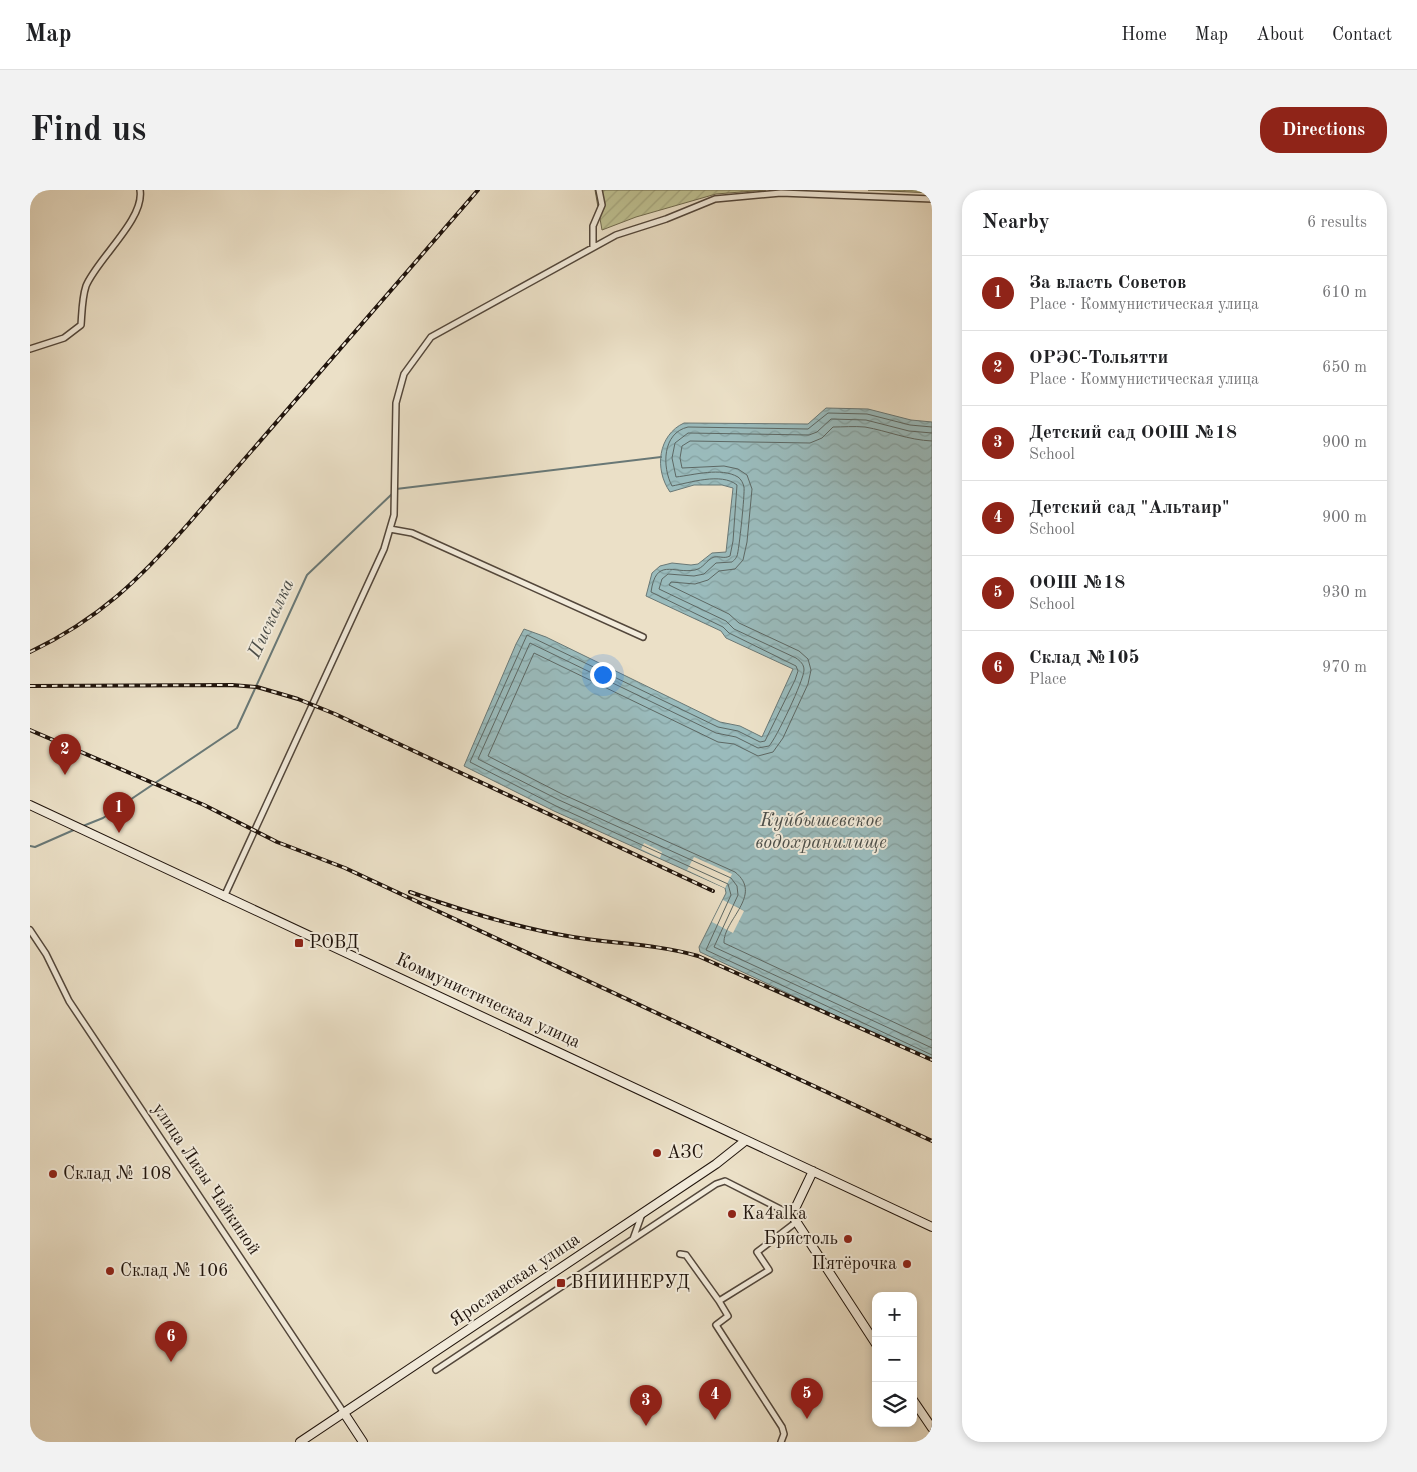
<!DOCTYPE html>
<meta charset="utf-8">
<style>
:root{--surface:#fff;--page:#f2f2f2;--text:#202124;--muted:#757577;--line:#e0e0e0;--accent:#8f2418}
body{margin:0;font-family:"Old Standard TT",serif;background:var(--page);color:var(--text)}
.controls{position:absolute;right:15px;bottom:15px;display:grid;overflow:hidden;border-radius:10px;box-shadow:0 2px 8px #0003}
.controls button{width:45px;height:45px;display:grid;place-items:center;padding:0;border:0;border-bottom:1px solid var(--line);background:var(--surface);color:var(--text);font:25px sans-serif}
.you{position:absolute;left:572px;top:484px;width:18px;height:18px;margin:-12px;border:4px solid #fff;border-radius:50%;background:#1a73e8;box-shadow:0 0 0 8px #1a73e833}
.badge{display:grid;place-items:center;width:32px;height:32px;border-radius:50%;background:var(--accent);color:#fff;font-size:16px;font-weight:700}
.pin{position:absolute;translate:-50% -41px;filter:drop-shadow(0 1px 2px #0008)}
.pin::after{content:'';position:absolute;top:26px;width:18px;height:15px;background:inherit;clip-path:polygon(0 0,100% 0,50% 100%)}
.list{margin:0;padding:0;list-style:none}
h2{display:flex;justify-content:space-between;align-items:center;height:65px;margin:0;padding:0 20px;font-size:21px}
h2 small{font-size:16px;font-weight:400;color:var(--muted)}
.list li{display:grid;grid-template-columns:32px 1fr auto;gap:15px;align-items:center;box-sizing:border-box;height:75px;padding:0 20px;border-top:1px solid var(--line)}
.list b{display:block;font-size:19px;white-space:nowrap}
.list p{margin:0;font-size:16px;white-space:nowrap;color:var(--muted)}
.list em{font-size:16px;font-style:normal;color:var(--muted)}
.icon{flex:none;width:28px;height:28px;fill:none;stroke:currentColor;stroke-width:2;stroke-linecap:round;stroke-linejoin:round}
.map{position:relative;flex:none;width:902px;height:1252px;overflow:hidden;border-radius:20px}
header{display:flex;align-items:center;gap:30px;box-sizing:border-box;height:70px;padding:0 25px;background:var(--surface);border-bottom:1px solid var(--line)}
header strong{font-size:24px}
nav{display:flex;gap:28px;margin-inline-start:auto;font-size:18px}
.intro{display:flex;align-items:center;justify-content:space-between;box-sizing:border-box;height:120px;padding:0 30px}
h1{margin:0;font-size:35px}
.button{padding:12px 22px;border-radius:20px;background:var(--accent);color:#fff;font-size:18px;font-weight:700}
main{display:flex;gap:30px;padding:0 30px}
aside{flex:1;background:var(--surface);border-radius:20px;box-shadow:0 2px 8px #0003}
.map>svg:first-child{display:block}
</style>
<header>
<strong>Map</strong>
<nav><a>Home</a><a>Map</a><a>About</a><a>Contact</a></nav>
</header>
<div class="intro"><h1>Find us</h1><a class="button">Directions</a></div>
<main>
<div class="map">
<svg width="902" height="1252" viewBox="0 0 902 1252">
<defs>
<pattern id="garden-furrows" width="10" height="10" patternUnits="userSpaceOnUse" patternTransform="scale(1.25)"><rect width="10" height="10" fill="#bec091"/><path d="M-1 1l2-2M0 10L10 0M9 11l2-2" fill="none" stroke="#a3a47c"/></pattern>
<pattern id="water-waves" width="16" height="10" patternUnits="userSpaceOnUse" patternTransform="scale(1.25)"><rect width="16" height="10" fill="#9abbbc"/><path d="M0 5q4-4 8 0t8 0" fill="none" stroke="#84a0a0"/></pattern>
</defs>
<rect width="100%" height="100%" fill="#ebe0c7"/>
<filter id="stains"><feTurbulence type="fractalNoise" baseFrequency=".004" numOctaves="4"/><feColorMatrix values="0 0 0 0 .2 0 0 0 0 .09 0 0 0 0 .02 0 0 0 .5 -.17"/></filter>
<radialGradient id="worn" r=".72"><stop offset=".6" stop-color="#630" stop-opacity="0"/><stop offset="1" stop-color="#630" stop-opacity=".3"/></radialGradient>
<path fill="url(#garden-furrows)" stroke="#6f6a4e" d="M565,0H736L686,4L606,27L572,40Z
M838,0H902V3Z"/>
<path fill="url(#water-waves)" stroke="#697876" d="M796,218L838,219L881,230L902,232V871L670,762L669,757L696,703L695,698L524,621L434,576L486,454L494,439L516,447L690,532L710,536L732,547L763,479L696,448L691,441L616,406L622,383L630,376L642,373L661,375L668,374L682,363L696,362L703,298L692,295H664L640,302C624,279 628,245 654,233L778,234Z"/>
<path fill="#ebe0c7" d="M614,653L632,662L630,668L611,659Z
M664,667L702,684L695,698L657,680Z
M693,710L714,721L703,743L682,732Z"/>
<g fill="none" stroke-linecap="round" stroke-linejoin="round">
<path stroke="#5d6864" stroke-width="1" d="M902,237L880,235L837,224L798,223L778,239L658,237C632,243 632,277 642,296C659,293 691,282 707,295L703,351L700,366C694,369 690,366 684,367C676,370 674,378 665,380C643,384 626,367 621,402L693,437L699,443L766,476L768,481L765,490L735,551L730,552L708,541L688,537L497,445L440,572L526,616L698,694L701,705L676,760L902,865
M902,243L879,241L836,230L801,229L787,242L779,245L658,243L645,253L642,268L646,287C664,285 691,277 708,287C711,289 713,293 714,297C715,303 709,361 707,366C705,370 704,370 702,372L686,373L674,384L664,386L638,384L632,389L629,399L696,431L704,439L766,468C770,471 774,474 774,480C774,490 746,549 739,556L728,558L706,547L686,543L500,453L448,569L529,610L701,688L707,696L708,705L684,757L902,858
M902,251C878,250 858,241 835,237C824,236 813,237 803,237L792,248L780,253L660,251L652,256L650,268L652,278L694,276L708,279L717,285L722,299L717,352L713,370L705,379L689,381L678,390L665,394L641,392L639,395L699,424L709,433L769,461L778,469L781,480L778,494L753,548L743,562L728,566L704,554L688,552L504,463L458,566L532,604L705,682C734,705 693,730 694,753L902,850"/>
<path stroke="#697876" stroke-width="2" d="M366,299L631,267
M53,636L73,628L207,538L277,385L363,303
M0,656L5,657L46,639"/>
<g stroke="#53473b" stroke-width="8">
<path id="street" d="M563,57V36L572,15L569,0
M0,159L34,148L51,135C52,122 52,108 56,96C67,69 115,29 110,0
M360,339L382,343L613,447
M194,707L354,359L364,325L366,213L374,184L401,147L586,45L636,29L685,9L751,3L902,9
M0,740L16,764L39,811L314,1223
M603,1049L612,1024
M650,1064L656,1065L689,1111
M406,1180L686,994L695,991L762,1025
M751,1252L754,1244L752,1237L686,1135L698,1126L689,1111L739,1080L727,1062L765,1033"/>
</g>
<g stroke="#20140c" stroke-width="10">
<path id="secondary" d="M0,615L902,1037
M783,981L762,1025L846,1154
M883,1210L902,1238
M314,1223L333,1252
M270,1252L686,974L715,951"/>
</g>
<use href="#street" stroke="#f2ebdb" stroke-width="5"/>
<use href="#secondary" stroke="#f2ebdb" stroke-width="8"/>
<g stroke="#20140c" stroke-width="4">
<path id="rail" d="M0,462C69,429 109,390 159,333L448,0
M0,496L202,495L227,497L268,509L305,524L683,701
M0,540L174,615L247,652L315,678L902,951
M380,702C433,721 487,738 543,747C585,754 627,754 668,766L902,870"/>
</g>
<use href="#rail" stroke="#f2ebdb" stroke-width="2" stroke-dasharray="5.5" stroke-linecap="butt"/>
</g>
<g fill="#8f2418" stroke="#f2ebdb" stroke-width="2">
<rect x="264" y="748" width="10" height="10" rx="2.5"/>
<circle cx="627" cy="963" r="5"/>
<circle cx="23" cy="984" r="5"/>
<circle cx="702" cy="1024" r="5"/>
<circle cx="818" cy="1049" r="5"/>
<circle cx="877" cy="1074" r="5"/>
<circle cx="80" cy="1081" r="5"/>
<rect x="526" y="1088" width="10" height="10" rx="2.5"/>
</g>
<g text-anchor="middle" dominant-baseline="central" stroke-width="4" stroke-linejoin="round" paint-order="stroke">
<g font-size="18" fill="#20140c" stroke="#f2ebdb" text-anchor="start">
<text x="279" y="753">РОВД</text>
<text x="637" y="963">АЗС</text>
<text x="33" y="984">Склад № 108</text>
<text x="712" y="1024">Ka4alka</text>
<text x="808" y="1049" text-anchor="end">Бристоль</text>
<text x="867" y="1074" text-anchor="end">Пятёрочка</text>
<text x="90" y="1081">Склад № 106</text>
<text x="541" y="1093">ВНИИНЕРУД</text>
</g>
<g font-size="18" fill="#20140c" stroke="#f2ebdb">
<text transform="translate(458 811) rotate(25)">Коммунистическая улица</text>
<text transform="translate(176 989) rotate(56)">улица Лизы Чайкиной</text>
<text transform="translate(485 1090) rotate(-34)">Ярославская улица</text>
</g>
<g font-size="19" font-style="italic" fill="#4b4e4a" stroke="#f2ebdb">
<text transform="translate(242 429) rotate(-65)">Пискалка</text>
<text x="791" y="631">Куйбышевское<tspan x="791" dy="22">водохранилище</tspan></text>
</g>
</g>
<rect width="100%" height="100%" filter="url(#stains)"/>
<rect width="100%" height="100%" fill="url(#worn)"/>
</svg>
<div class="controls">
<button>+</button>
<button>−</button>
<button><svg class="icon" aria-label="layers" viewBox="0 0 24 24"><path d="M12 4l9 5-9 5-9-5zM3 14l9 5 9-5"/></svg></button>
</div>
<div class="you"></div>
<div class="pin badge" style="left:89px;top:643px">1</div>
<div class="pin badge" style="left:35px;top:585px">2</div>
<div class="pin badge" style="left:616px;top:1236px">3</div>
<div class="pin badge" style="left:685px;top:1230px">4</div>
<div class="pin badge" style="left:777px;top:1229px">5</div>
<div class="pin badge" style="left:141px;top:1172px">6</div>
</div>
<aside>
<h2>Nearby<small>6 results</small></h2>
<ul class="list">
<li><span class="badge">1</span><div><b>За власть Советов</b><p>Place · Коммунистическая улица</p></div><em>610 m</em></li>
<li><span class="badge">2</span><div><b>ОРЭС-Тольятти</b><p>Place · Коммунистическая улица</p></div><em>650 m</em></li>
<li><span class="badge">3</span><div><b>Детский сад ООШ №18</b><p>School</p></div><em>900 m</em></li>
<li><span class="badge">4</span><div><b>Детский сад &quot;Альтаир&quot;</b><p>School</p></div><em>900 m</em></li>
<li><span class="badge">5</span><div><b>ООШ №18</b><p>School</p></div><em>930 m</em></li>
<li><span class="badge">6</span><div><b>Склад №105</b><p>Place</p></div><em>970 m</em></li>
</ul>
</aside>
</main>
